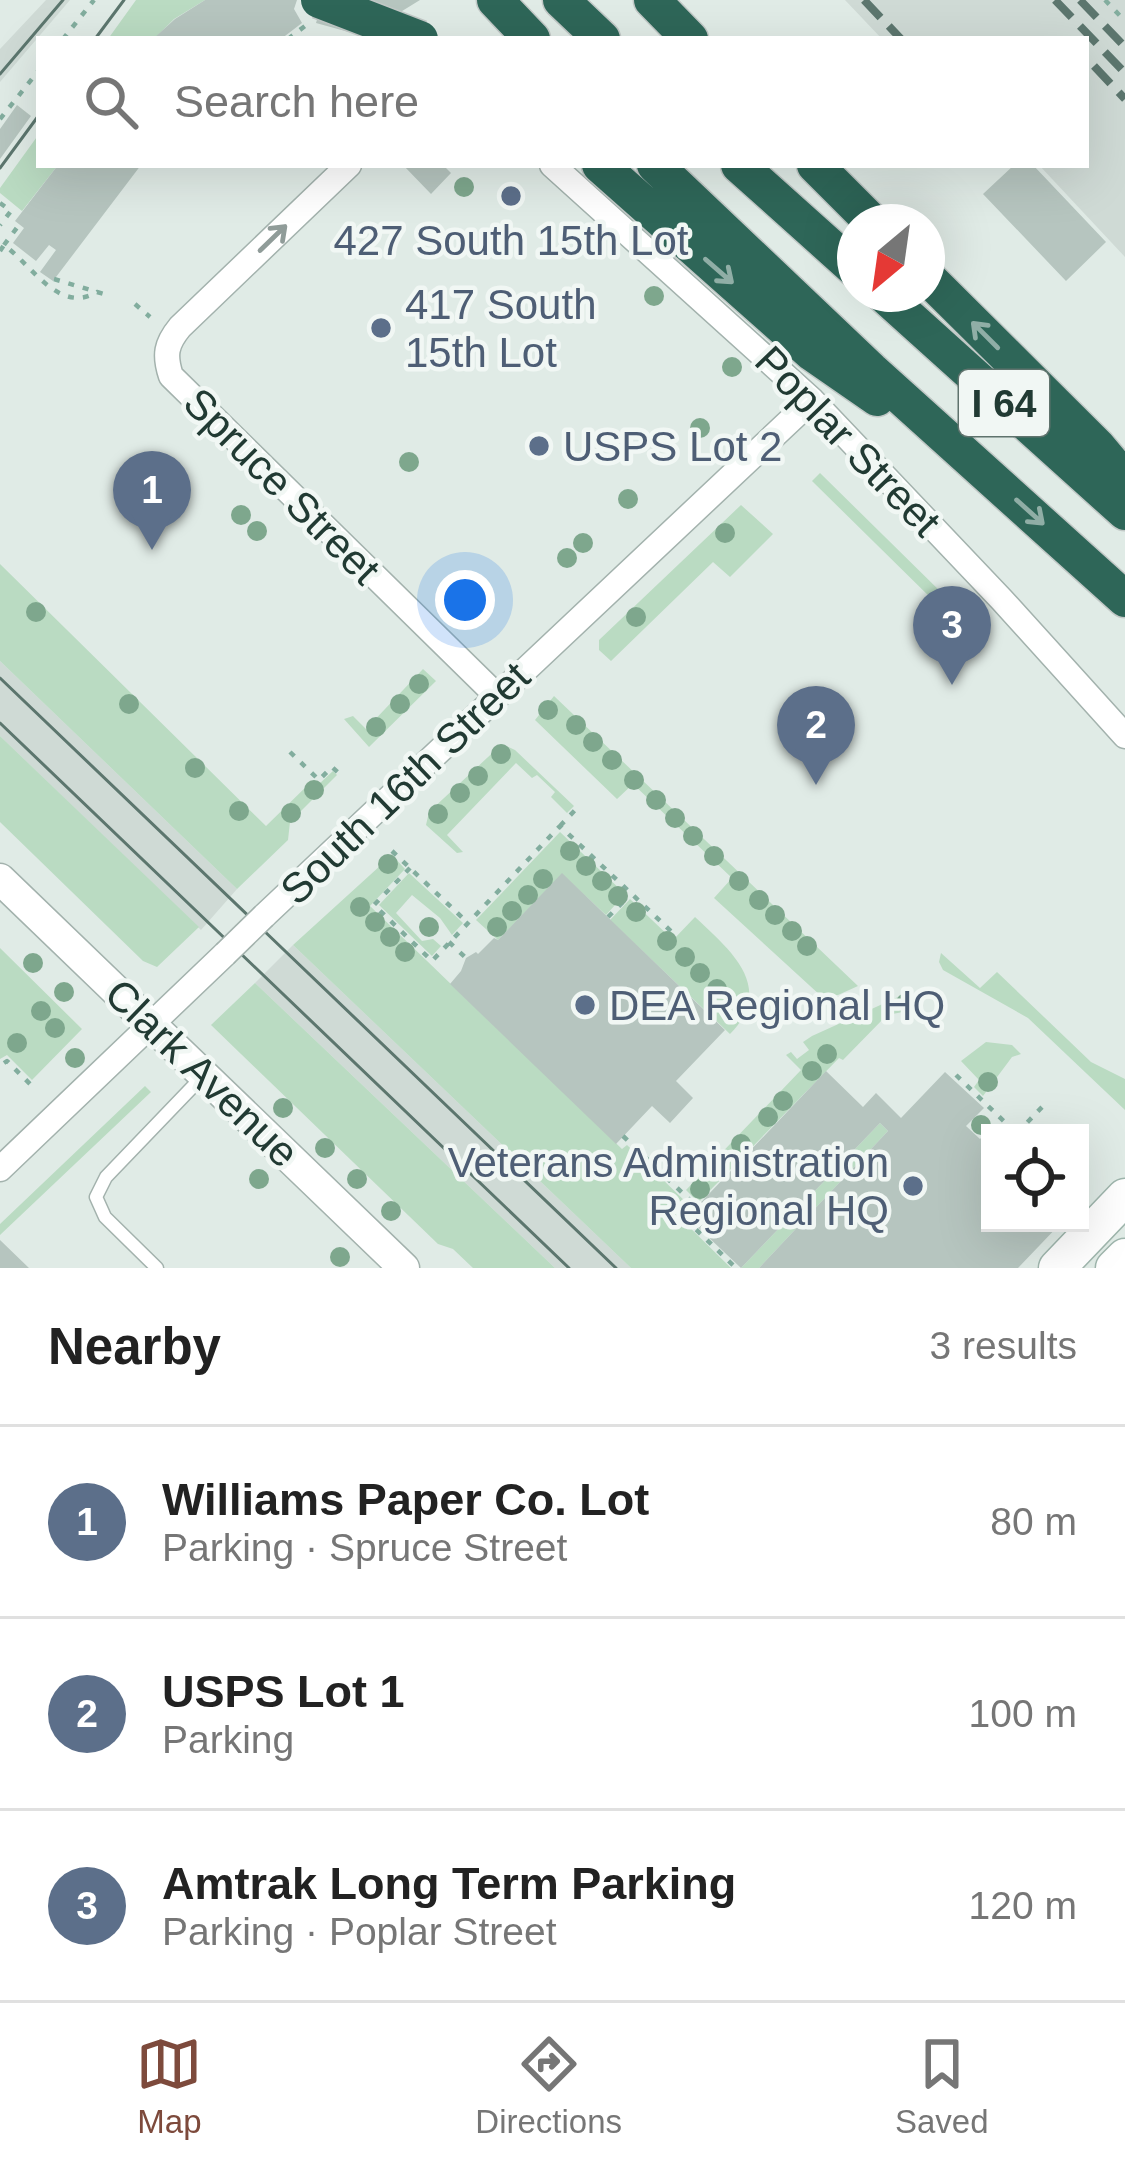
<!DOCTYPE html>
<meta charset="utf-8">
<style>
:root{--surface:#fff;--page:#f6f6f6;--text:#222;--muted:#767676;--line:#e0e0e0;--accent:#7d4a3c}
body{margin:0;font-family:Arial,sans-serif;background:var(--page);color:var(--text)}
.controls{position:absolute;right:36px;bottom:36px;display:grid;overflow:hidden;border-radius:0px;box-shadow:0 12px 48px #0002}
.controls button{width:108px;height:108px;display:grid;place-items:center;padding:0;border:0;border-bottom:3px solid var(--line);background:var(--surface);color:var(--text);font:60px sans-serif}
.compass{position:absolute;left:837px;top:204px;width:108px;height:108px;border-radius:50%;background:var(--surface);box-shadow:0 12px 48px #0002;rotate:209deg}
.you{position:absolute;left:465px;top:600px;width:42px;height:42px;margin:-30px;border:9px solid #fff;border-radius:50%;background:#1a73e8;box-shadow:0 0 0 18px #1a73e833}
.badge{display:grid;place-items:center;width:78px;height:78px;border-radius:50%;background:var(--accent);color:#fff;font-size:39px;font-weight:700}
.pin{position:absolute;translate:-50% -99px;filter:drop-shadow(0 3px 6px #0008)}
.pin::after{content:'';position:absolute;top:63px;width:42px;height:36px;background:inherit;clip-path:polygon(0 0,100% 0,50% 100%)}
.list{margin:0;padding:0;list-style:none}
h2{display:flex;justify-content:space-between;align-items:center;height:156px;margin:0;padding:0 48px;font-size:51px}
h2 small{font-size:39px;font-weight:400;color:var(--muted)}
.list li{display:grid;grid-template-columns:78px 1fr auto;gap:36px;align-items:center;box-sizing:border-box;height:192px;padding:0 48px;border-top:3px solid var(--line)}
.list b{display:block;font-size:45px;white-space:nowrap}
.list p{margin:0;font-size:39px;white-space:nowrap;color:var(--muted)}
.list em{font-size:39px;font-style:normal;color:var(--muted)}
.icon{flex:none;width:66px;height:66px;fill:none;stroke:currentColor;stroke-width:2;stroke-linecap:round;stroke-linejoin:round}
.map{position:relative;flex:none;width:1125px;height:1268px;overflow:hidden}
.search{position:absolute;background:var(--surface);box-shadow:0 12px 48px #0002;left:36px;right:36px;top:36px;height:132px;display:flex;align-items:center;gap:30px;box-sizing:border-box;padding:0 42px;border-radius:0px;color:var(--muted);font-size:45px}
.sheet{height:732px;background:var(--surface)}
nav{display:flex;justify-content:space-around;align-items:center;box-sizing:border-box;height:168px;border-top:3px solid var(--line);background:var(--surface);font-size:33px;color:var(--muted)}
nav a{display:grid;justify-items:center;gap:6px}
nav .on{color:var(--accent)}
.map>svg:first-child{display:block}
</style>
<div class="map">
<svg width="1125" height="1268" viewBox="0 0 1125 1268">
<rect width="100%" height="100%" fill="#e0ebe6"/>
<path fill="#cfdad5" d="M46,0H70L0,82V49Z
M845,0H1125V257L1039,165H1086V39H882Z
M0,661L237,889L201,930L0,736Z
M293,945L631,1268H555L255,983Z"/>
<path fill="#badbc2" d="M136,0H205L174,19L154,39H108Z
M39,134V165H58L22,211L0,193V188Z
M820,473L946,597L938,605L812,481Z
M741,505L773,534L730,577L713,562L611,661L599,650V640Z
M0,564L266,826L312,781L318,785L333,771L337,775L290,822L288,840L237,889L0,661Z
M423,669L436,681L369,747L344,719L353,716L366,729Z
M554,696L575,716L858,986L838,995L821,996L714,898L732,878L633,784L617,799L535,720Z
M0,736L199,927L157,967L143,961L0,822Z
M502,744L515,750L574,806L567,813L551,797L555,792L537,775L532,778L516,763L447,835L463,852L457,853L426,825L429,812Z
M560,832L625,894L606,915L562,874L498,940L476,920Z
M392,855L405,869L370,906L622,1149L627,1145L688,1204L677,1215L731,1268H631L293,945Z
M409,873L463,923L452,935L440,918L412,895L396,913L422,941L433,939L441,946L432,956L379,905Z
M630,899L673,940L695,917C730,950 776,987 730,1034L610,920Z
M0,948L82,1029L32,1080L7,1055L0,1059Z
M941,953L980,988L997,972L1091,1062L1125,1079V1110L1028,1018L943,970L939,962Z
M255,983L555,1268H473L453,1249L438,1244L211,1025Z
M898,997L897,1006L903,1012L887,1015L843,1060L839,1058L686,1215L698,1202L686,1190L801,1070L786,1055L791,1052L797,1059L809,1050L803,1042L812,1036Z
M986,1042L1012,1045L1021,1054L1012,1057L983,1096L974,1087L979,1080L961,1061Z
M145,1086L151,1092L0,1235V1224Z
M880,1123L888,1131L759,1268H741Z"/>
<path fill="#b6c5bf" d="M205,0H297L294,9L302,23L281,39H153L175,19Z
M323,0H420L368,32L356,34L316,23Z
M17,105L31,116L0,159V129Z
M58,165H141L53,281L40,272L56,250L49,245L36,261L13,243L24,228L15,221Z
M403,165H443L451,173L431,194Z
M1014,165H1033L1106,242L1066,281L983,194Z
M562,873L725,1030L676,1081L693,1098L670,1123L652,1106L616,1144L450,984L461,971L466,958L476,952L478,954L494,938L498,940Z
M826,1071L863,1107L876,1093L901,1118L945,1072L984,1108L966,1126L980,1139L990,1129V1223H1061L1018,1268H759L888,1131L880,1123L741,1268L687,1217Z
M0,1240L29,1268H0Z"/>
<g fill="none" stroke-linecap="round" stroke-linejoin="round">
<g stroke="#a3b2ad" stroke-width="15">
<path id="service" d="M157,1268L105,1217L96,1197L106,1177L202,1077"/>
</g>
<g stroke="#a3b2ad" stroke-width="27">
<path id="minor" d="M349,165L180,327C166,344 164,355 171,376L497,696
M552,165L812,400L1002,600L1125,736
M264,916L812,400
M0,1169L225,954"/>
</g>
<g stroke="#a3b2ad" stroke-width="33">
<path id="tertiary" d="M0,879L404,1268"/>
</g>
<g stroke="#9fb6ad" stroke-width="39">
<path id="secondary" d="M1057,1268L1125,1197
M1114,1268L1125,1257"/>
</g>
<g stroke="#c1c8c6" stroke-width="39">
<path id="motorway" d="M495,0L532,39
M561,0L602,39
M652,0L690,39
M600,165L812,353L877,398
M655,165L871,370L1125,599
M739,165L855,269
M815,165L872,222
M927,277L1097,446L1125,479
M883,294L1125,512"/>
</g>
<path stroke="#82ad9e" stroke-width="4.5" stroke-dasharray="6 9" stroke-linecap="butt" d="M1105,0L1125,21
M63,39L94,0
M288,39L305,26
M0,119L39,70
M0,203L11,211L0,225
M4,245L19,225
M0,251L4,245C31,264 59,315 97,292L104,294
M54,279L94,291
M135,304L150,317
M290,752L319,780L332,767L344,778
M560,826L577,808
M392,851L468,923
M410,868L374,905L432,961L560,826L675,935
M608,917L629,896
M449,942L466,958
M4,1063L7,1061L33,1087
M956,1075L1016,1133
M1017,1133L1044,1105
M623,1136L693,1203L681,1215L736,1268"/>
<use href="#service" stroke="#fff" stroke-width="12"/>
<use href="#minor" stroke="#fff" stroke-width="24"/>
<use href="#tertiary" stroke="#fff" stroke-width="30"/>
<use href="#secondary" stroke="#fff" stroke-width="36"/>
<use href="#motorway" stroke="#2e6658" stroke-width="36"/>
<path stroke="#5c766e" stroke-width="3" d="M95,39L124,0
M0,74L63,0
M0,168L39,115
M0,678L616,1268
M0,723L569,1268"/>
<path stroke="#5c766e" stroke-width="8" stroke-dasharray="24 12" stroke-linecap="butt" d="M864,0L901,39
M1055,0L1125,73
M1080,0L1125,47
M1094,66L1125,99"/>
<g stroke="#a3b2ad" stroke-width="27" stroke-linecap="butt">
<path id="minor-bridge" d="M225,954L264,916"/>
</g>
<g stroke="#c1c8c6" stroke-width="39" stroke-linecap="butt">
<path id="motorway-bridge" d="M319,0L420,39"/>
</g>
<use href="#minor-bridge" stroke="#fff" stroke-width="24"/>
<use href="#motorway-bridge" stroke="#2e6658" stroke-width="36"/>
</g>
<g fill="#7ea78d">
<circle cx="464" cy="187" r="10"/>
<circle cx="654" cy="296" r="10"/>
<circle cx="568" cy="312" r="10"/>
<circle cx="732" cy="367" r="10"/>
<circle cx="700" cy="428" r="10"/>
<circle cx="409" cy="462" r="10"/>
<circle cx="628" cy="499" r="10"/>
<circle cx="241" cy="515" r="10"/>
<circle cx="257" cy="531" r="10"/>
<circle cx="725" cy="533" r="10"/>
<circle cx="583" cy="543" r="10"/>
<circle cx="567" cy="558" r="10"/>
<circle cx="36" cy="612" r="10"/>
<circle cx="636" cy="617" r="10"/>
<circle cx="419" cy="684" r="10"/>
<circle cx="129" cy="704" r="10"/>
<circle cx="400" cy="704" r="10"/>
<circle cx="548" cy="710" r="10"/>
<circle cx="576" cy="725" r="10"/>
<circle cx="376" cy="727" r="10"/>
<circle cx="593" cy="742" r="10"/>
<circle cx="501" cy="754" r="10"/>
<circle cx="612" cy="760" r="10"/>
<circle cx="195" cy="768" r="10"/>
<circle cx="478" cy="776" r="10"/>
<circle cx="634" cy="780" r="10"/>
<circle cx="314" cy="790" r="10"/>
<circle cx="460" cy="793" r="10"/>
<circle cx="656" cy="800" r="10"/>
<circle cx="239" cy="811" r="10"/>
<circle cx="291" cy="813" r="10"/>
<circle cx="438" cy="814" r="10"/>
<circle cx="675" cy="818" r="10"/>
<circle cx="693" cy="836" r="10"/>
<circle cx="570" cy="851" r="10"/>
<circle cx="714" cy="856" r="10"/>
<circle cx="388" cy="864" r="10"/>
<circle cx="586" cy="866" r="10"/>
<circle cx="543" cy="879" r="10"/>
<circle cx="602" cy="881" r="10"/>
<circle cx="739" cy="881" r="10"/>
<circle cx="528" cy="895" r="10"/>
<circle cx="618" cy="896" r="10"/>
<circle cx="759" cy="900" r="10"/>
<circle cx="360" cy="907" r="10"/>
<circle cx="512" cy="911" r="10"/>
<circle cx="636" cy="912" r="10"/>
<circle cx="775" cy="915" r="10"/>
<circle cx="375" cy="922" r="10"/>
<circle cx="429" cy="927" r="10"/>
<circle cx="497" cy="927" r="10"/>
<circle cx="792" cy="931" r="10"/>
<circle cx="390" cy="937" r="10"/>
<circle cx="667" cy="941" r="10"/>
<circle cx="807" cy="946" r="10"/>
<circle cx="405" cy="952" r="10"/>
<circle cx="685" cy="957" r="10"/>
<circle cx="33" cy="963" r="10"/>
<circle cx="700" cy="973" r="10"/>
<circle cx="717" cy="989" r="10"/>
<circle cx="64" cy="992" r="10"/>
<circle cx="906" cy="1003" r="10"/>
<circle cx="41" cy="1011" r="10"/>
<circle cx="55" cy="1028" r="10"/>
<circle cx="17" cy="1043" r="10"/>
<circle cx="827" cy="1054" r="10"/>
<circle cx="75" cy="1058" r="10"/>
<circle cx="812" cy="1071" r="10"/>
<circle cx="988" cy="1082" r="10"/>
<circle cx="783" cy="1101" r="10"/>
<circle cx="283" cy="1108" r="10"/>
<circle cx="768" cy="1117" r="10"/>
<circle cx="981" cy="1125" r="10"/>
<circle cx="741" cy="1144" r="10"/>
<circle cx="325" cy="1148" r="10"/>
<circle cx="259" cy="1179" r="10"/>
<circle cx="357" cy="1179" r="10"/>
<circle cx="700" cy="1189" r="10"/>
<circle cx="391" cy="1211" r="10"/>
<circle cx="340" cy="1257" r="10"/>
</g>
<defs><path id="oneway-shaft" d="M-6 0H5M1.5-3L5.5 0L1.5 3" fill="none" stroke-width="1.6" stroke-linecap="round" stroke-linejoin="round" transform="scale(3)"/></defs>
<use stroke="#909c99" href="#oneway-shaft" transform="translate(273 238) rotate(-44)"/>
<g stroke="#90aea6">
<use href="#oneway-shaft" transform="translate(719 271) rotate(41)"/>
<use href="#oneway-shaft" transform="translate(985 335) rotate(-135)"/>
<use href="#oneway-shaft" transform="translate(1030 512) rotate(42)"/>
</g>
<g fill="#5c6f8a" stroke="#f1f7f4" stroke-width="4.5">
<circle cx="511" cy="196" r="12"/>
<circle cx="381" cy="328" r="12"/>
<circle cx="539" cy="446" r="12"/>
<circle cx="585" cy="1005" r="12"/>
<circle cx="913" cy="1186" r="12"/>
</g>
<g text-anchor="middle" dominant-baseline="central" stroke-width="9" stroke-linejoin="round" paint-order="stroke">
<rect fill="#f1f7f4" stroke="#5f736d" stroke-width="3" x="959" y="370" width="90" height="66" rx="9"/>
<g font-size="39" font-weight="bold" fill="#213a33">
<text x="1004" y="403">I 64</text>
</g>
<g font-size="42" fill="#4e5e75" stroke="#f1f7f4" text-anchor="start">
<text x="511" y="240" text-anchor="middle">427 South 15th Lot</text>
<text x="405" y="304">417 South<tspan x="405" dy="48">15th Lot</tspan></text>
<text x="563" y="446">USPS Lot 2</text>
<text x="609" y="1005">DEA Regional HQ</text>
<text x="889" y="1162" text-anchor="end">Veterans Administration<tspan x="889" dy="48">Regional HQ</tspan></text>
</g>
<g font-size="42" fill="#213a33" stroke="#f1f7f4">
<text transform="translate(848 441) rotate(46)">Poplar Street</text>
<text transform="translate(282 486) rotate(45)">Spruce Street</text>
<text transform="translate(405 783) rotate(-44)">South 16th Street</text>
<text transform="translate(202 1073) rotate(44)">Clark Avenue</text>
</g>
</g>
</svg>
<div class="controls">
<button><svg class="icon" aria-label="locate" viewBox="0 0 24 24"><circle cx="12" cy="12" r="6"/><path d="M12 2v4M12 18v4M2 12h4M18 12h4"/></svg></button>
</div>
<svg class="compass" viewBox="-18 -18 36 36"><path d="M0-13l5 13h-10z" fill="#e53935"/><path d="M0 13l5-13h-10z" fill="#767676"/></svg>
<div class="you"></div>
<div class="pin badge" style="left:152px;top:550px;background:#5c6f8a">1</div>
<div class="pin badge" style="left:816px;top:785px;background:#5c6f8a">2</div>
<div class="pin badge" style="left:952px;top:685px;background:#5c6f8a">3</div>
<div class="search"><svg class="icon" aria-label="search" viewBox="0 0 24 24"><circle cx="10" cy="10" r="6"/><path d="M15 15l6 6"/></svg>Search here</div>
</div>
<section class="sheet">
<h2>Nearby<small>3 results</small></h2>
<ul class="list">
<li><span class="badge" style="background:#5c6f8a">1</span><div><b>Williams Paper Co. Lot</b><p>Parking · Spruce Street</p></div><em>80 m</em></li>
<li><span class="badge" style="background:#5c6f8a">2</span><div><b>USPS Lot 1</b><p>Parking</p></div><em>100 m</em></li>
<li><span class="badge" style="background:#5c6f8a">3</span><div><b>Amtrak Long Term Parking</b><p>Parking · Poplar Street</p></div><em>120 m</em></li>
</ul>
</section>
<nav>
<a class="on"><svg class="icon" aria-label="map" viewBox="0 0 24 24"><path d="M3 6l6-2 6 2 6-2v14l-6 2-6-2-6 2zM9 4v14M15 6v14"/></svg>Map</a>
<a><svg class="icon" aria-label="directions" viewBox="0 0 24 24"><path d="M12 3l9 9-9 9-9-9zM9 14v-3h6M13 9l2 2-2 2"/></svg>Directions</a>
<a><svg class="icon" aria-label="saved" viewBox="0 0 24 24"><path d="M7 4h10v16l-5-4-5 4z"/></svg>Saved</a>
</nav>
